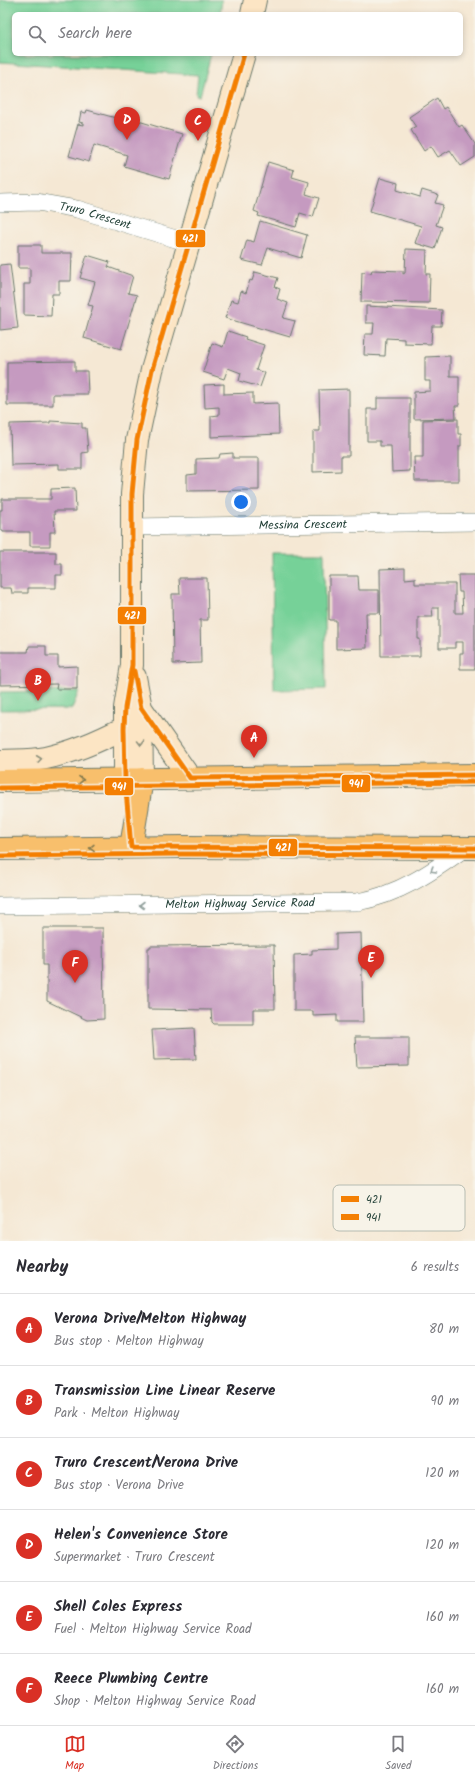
<!DOCTYPE html>
<meta charset="utf-8">
<style>
:root{--surface:#fff;--page:#f2f2f3;--text:#2b2b33;--muted:#7c7c81;--line:#e1e1e2;--accent:#d93025}
body{margin:0;font-family:Kalam,sans-serif;background:var(--page);color:var(--text)}
.you{position:absolute;left:241px;top:502px;width:14px;height:14px;margin:-10px;border:3px solid #fff;border-radius:50%;background:#1a73e8;box-shadow:0 0 0 6px #1a73e833}
.badge{display:grid;place-items:center;width:26px;height:26px;border-radius:50%;background:var(--accent);color:#fff;font-size:13px;font-weight:700}
.pin{position:absolute;translate:-50% -33px;filter:drop-shadow(0 1px 2px #0008)}
.pin::after{content:'';position:absolute;top:21px;width:14px;height:12px;background:inherit;clip-path:polygon(0 0,100% 0,50% 100%)}
.list{margin:0;padding:0;list-style:none}
h2{display:flex;justify-content:space-between;align-items:center;height:52px;margin:0;padding:0 16px;font-size:17px}
h2 small{font-size:13px;font-weight:400;color:var(--muted)}
.list li{display:grid;grid-template-columns:26px 1fr auto;gap:12px;align-items:center;box-sizing:border-box;height:72px;padding:0 16px;border-top:1px solid var(--line)}
.list b{display:block;font-size:15px;white-space:nowrap}
.list p{margin:0;font-size:13px;white-space:nowrap;color:var(--muted)}
.list em{font-size:13px;font-style:normal;color:var(--muted)}
.icon{flex:none;width:22px;height:22px;fill:none;stroke:currentColor;stroke-width:2;stroke-linecap:round;stroke-linejoin:round}
.map{position:relative;flex:none;width:475px;height:1241px;overflow:hidden}
.search{position:absolute;background:var(--surface);box-shadow:0 2px 6px #0003;left:12px;right:12px;top:12px;height:44px;display:flex;align-items:center;gap:10px;box-sizing:border-box;padding:0 14px;border-radius:6px;color:var(--muted);font-size:15px}
.sheet{height:484px;background:var(--surface)}
nav{display:flex;justify-content:space-around;align-items:center;box-sizing:border-box;height:56px;border-top:1px solid var(--line);background:var(--surface);font-size:11px;color:var(--muted)}
nav a{display:grid;justify-items:center;gap:2px}
nav .on{color:var(--accent)}
.map>svg:first-child{display:block}
</style>
<div class="map">
<svg width="475" height="1241" viewBox="0 0 475 1241">
<rect width="100%" height="100%" fill="#f7f3e8"/>
<filter id="ink" filterUnits="userSpaceOnUse"><feTurbulence type="fractalNoise" baseFrequency=".025" numOctaves="2"/><feDisplacementMap in="SourceGraphic" scale="8" xChannelSelector="R" yChannelSelector="G"/><feConvolveMatrix kernelMatrix="1 2 1 2 8 2 1 2 1" color-interpolation-filters="sRGB"/></filter>
<filter id="wash" filterUnits="userSpaceOnUse"><feTurbulence type="fractalNoise" baseFrequency=".012" numOctaves="4" result="noise"/><feDisplacementMap in="SourceGraphic" scale="16" xChannelSelector="R" yChannelSelector="G"/><feGaussianBlur stdDeviation="0.9" result="paint"/><feColorMatrix in="noise" values="0 0 0 0 0 0 0 0 0 0 0 0 0 0 0 0 0 1.4 0 .05"/><feComposite in="paint" operator="in"/></filter>
<g filter="url(#wash)">
<rect width="100%" height="100%" fill="#f5e8d4"/>
<path fill="#76d198" stroke="#4a8766" d="M0,0H222L220,14H14V54H211L200,96L196,95L198,75L0,62Z
M272,553H324L326,689L274,690Z
M79,691L72,709L0,710V692Z"/>
<g id="blocks">
<path fill="#c59ac0" d="M437,98L443,109L446,107L459,127L462,125L475,144V157L461,166L450,150L438,157L431,146L424,151L411,130L416,127L409,117Z
M87,110L134,123L135,120L182,134L169,179L124,166L127,155L94,145L89,162L69,156L78,124L83,125V123L79,122L81,112L86,113Z
M268,162L294,170L292,177L309,182L306,194L319,198L313,217L300,213L296,227L258,216L259,213L254,211Z
M380,178L398,183L397,190L420,197L422,190L438,195L435,203L443,205L436,225L442,227L435,249L415,243L421,226L370,211Z
M260,221L307,235L301,258L268,248L262,265L241,260L247,240L254,242Z
M18,245H41V253H72L71,281H59V294H52L51,316L24,315V284H30V268H18Z
M406,249L427,250L426,274H430L429,303L361,302L362,272L371,273L372,270L403,271V274L405,273Z
M87,255L110,262L108,267L133,276L128,293L137,295L121,349L84,338L93,306L88,305L95,282L80,278Z
M10,264L18,328L0,330V265Z
M255,272L278,278L275,287L280,289L277,299L288,303L283,318L295,321L290,337L225,318L231,300L238,302L241,291L246,293L250,280L252,281Z
M366,306L442,310L441,326H432L431,344L404,343V339L386,338L385,356L364,355L365,334H373L374,323H366Z
M228,331L246,337L245,339L264,345L256,370L265,373L260,387L239,381L241,373L228,368L224,379L203,372L212,343L223,347Z
M450,356V376H459V406H455L456,418L414,419V392L430,391V381H425V357Z
M75,361V371H87L88,394H53V405H7V362Z
M224,384V394L253,393V404L278,403L279,434L211,437V416L219,415V407L205,408L204,385Z
M349,389V456H341V471L313,472V431H320L319,390Z
M377,398H410V471L392,472L391,446H380V441H367V409H377Z
M458,419V434H461V446H459V481H415L414,457H423V420Z
M50,421L82,423V428H86L88,452L82,453V469H59V464L11,465L10,424L50,423Z
M233,453V458H259V490L187,491V475L196,474V459L219,458L220,454Z
M75,488L76,511H54L55,532H50V546H30V532H3V530H0V510H2V499H51V489Z
M0,552H56V564H62V575H56V588H28V593H12L11,588H0Z
M405,568V579L415,578V584H455V613H463L462,592H459L458,575H475V669H460V653H463V642H455V648H439V608H432L433,617H418V639H420V656H381L380,569Z
M329,576H358L359,590H379V613H366L367,648L336,649V620H329Z
M179,578H207L208,620H200L201,663L173,664L172,594H180Z
M29,646H46V656H58V667L77,666V689H56L57,684L0,685V652H28Z
M43,928H103L104,1019L87,1020L47,1001V965H43Z
M361,933L363,1022H337V1015L313,1016V1011H294V955L312,954V950L336,949V934Z
M274,945L275,1009H253V1024H214L212,1022L211,1010L148,1009V948H150V946Z
M194,1028L196,1059L154,1060L152,1030Z
M355,1037H409V1066L357,1067Z"/>
</g>
</g>
<g filter="url(#ink)">
<use href="#blocks" fill-opacity="0" stroke="#6a796c" stroke-width="1"/>
<g fill="none" stroke-linecap="round" stroke-linejoin="round">
<g stroke="#6a796c" stroke-width="18">
<g id="street">
<path id="s1" d="M0,203L37,202L77,209L189,243"/>
<path id="s2" d="M131,527L475,522"/>
<path id="s3" d="M0,906L357,902C398,895 432,872 465,848"/>
</g>
</g>
<g stroke="#6a796c" stroke-width="24">
<path id="secondary" d="M252,14L255,0
M135,677L141,708L142,779
M141,708L190,778
M0,761C15,760 31,761 46,758C74,752 99,741 124,728
M125,779V708L132,665V494L137,440L152,370L244,54"/>
</g>
<g stroke="#6a796c" stroke-width="24">
<path id="highway" d="M0,781L475,775
M131,847L142,779
M0,849L182,847L475,848"/>
</g>
<use href="#street" stroke="#fff" stroke-width="17"/>
<use href="#secondary" stroke="#fce5c4" stroke-width="22"/>
<use href="#highway" stroke="#f8bf6c" stroke-width="22"/>
<g stroke="#f7f3e8" stroke-width="8">
<path id="bus-1" d="M244,54L152,370L137,440L132,494V665L125,708L124,728L125,779L131,847L475,848
M134,671L141,708L190,778L475,775"/>
</g>
<g stroke="#f7f3e8" stroke-width="8">
<path id="bus-2" d="M0,788L475,782
M0,856L182,854L475,855"/>
</g>
<use href="#bus-1" stroke="#f47f03" stroke-width="5"/>
<use href="#bus-2" stroke="#f47f03" stroke-width="5"/>
</g>
<defs><path id="oneway-chevron" d="M-2-3.5L2.5 0L-2 3.5" fill="none" stroke-width="1.6" stroke-linecap="round" stroke-linejoin="round"/></defs>
<g stroke="#8e917c">
<use href="#oneway-chevron" transform="translate(141 743) rotate(90)"/>
<use href="#oneway-chevron" transform="translate(39 759) rotate(-7)"/>
</g>
<g stroke="#81784d">
<use href="#oneway-chevron" transform="translate(81 780) rotate(-1)"/>
<use href="#oneway-chevron" transform="translate(92 848) rotate(179)"/>
</g>
<g stroke="#8f9e9a">
<use href="#oneway-chevron" transform="translate(433 870) rotate(149)"/>
<use href="#oneway-chevron" transform="translate(142 905) rotate(180)"/>
</g>
</g>
<g text-anchor="middle" dominant-baseline="central" stroke-width="3.5" stroke-linejoin="round" paint-order="stroke">
<g font-size="12" fill="#1f3d34" stroke="#f7f3e8">
<text stroke="none"><textPath href="#s1" startOffset="97">Truro Crescent</textPath></text>
<text stroke="none"><textPath href="#s2" startOffset="172">Messina Crescent</textPath></text>
<text stroke="none"><textPath href="#s3" startOffset="240">Melton Highway Service Road</textPath></text>
</g>
</g>
<rect x="333" y="1185" width="132" height="46" rx="6" fill="#f7f3e8" stroke="#b6bcb2" stroke-width="1"/>
<rect x="341" y="1196" width="18" height="6" fill="#f47f03"/>
<rect x="341" y="1214" width="18" height="6" fill="#f47f03"/>
<g font-size="11" fill="#1f3d34">
<text x="366" y="1203">421</text>
<text x="366" y="1221">941</text>
</g>
<g stroke="#f7f3e8" stroke-width="1.5">
<rect x="175" y="229" width="31" height="19" rx="4" fill="#f47f03"/>
<rect x="117" y="606" width="30" height="19" rx="4" fill="#f47f03"/>
<rect x="341" y="774" width="30" height="19" rx="4" fill="#f47f03"/>
<rect x="104" y="777" width="30" height="19" rx="4" fill="#f47f03"/>
<rect x="268" y="838" width="30" height="19" rx="4" fill="#f47f03"/>
</g>
<g font-size="11" text-anchor="middle" font-weight="bold" fill="#fff">
<text x="190" y="242">421</text>
<text x="132" y="619">421</text>
<text x="356" y="787">941</text>
<text x="119" y="790">941</text>
<text x="283" y="851">421</text>
</g>
</svg>
<div class="you"></div>
<div class="pin badge" style="left:254px;top:758px">A</div>
<div class="pin badge" style="left:38px;top:701px">B</div>
<div class="pin badge" style="left:198px;top:141px">C</div>
<div class="pin badge" style="left:127px;top:140px">D</div>
<div class="pin badge" style="left:371px;top:978px">E</div>
<div class="pin badge" style="left:75px;top:983px">F</div>
<div class="search"><svg class="icon" aria-label="search" viewBox="0 0 24 24"><circle cx="10" cy="10" r="6"/><path d="M15 15l6 6"/></svg>Search here</div>
</div>
<section class="sheet">
<h2>Nearby<small>6 results</small></h2>
<ul class="list">
<li><span class="badge">A</span><div><b>Verona Drive/Melton Highway</b><p>Bus stop · Melton Highway</p></div><em>80 m</em></li>
<li><span class="badge">B</span><div><b>Transmission Line Linear Reserve</b><p>Park · Melton Highway</p></div><em>90 m</em></li>
<li><span class="badge">C</span><div><b>Truro Crescent/Verona Drive</b><p>Bus stop · Verona Drive</p></div><em>120 m</em></li>
<li><span class="badge">D</span><div><b>Helen's Convenience Store</b><p>Supermarket · Truro Crescent</p></div><em>120 m</em></li>
<li><span class="badge">E</span><div><b>Shell Coles Express</b><p>Fuel · Melton Highway Service Road</p></div><em>160 m</em></li>
<li><span class="badge">F</span><div><b>Reece Plumbing Centre</b><p>Shop · Melton Highway Service Road</p></div><em>160 m</em></li>
</ul>
</section>
<nav>
<a class="on"><svg class="icon" aria-label="map" viewBox="0 0 24 24"><path d="M3 6l6-2 6 2 6-2v14l-6 2-6-2-6 2zM9 4v14M15 6v14"/></svg>Map</a>
<a><svg class="icon" aria-label="directions" viewBox="0 0 24 24"><path d="M12 3l9 9-9 9-9-9zM9 14v-3h6M13 9l2 2-2 2"/></svg>Directions</a>
<a><svg class="icon" aria-label="saved" viewBox="0 0 24 24"><path d="M7 4h10v16l-5-4-5 4z"/></svg>Saved</a>
</nav>
